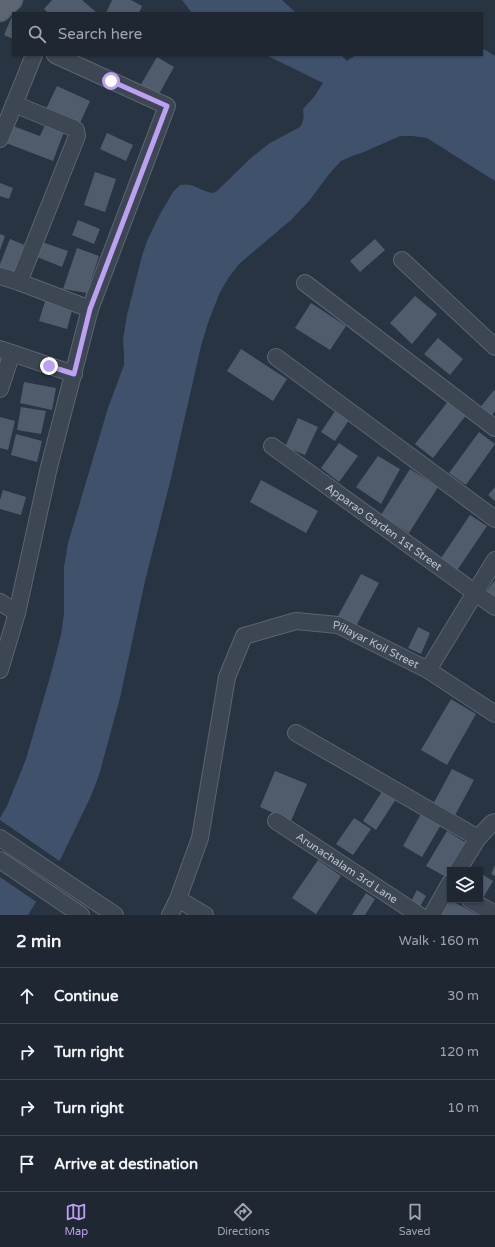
<!DOCTYPE html>
<meta charset="utf-8">
<style>
:root{--surface:#1f2732;--page:#272f3a;--text:#f1f3f6;--muted:#a1a5ac;--line:#3c444d;--accent:#bca0f2}
body{margin:0;font-family:"Varela Round",sans-serif;background:var(--page);color:var(--text)}
.controls{position:absolute;right:12px;bottom:12px;display:grid;overflow:hidden;border-radius:0px;box-shadow:0 1px 3px #0004}
.controls button{width:36px;height:36px;display:grid;place-items:center;padding:0;border:0;border-bottom:1px solid var(--line);background:var(--surface);color:var(--text);font:20px sans-serif}
.stop{position:absolute;width:12px;height:12px;margin:-9px;border:3px solid #bca0f2;border-radius:50%;background:#fff}
.stop.end{background:#bca0f2;border-color:#fff;box-shadow:0 1px 4px #0008}
.list{margin:0;padding:0;list-style:none}
h2{display:flex;justify-content:space-between;align-items:center;height:52px;margin:0;padding:0 16px;font-size:17px}
h2 small{font-size:13px;font-weight:400;color:var(--muted)}
.list li{display:grid;grid-template-columns:26px 1fr auto;gap:12px;align-items:center;box-sizing:border-box;height:56px;padding:0 16px;border-top:1px solid var(--line)}
.list b{display:block;font-size:15px;white-space:nowrap}
.list em{font-size:13px;font-style:normal;color:var(--muted)}
.icon{flex:none;width:22px;height:22px;fill:none;stroke:currentColor;stroke-width:2;stroke-linecap:round;stroke-linejoin:round}
.map{position:relative;flex:none;width:495px;height:915px;overflow:hidden}
.search{position:absolute;background:var(--surface);box-shadow:0 1px 3px #0004;left:12px;right:12px;top:12px;height:44px;display:flex;align-items:center;gap:10px;box-sizing:border-box;padding:0 14px;border-radius:0px;color:var(--muted);font-size:15px}
.sheet{height:276px;background:var(--surface)}
nav{display:flex;justify-content:space-around;align-items:center;box-sizing:border-box;height:56px;border-top:1px solid var(--line);background:var(--surface);font-size:11px;color:var(--muted)}
nav a{display:grid;justify-items:center;gap:2px}
nav .on{color:var(--accent)}
.map>svg:first-child{display:block}
</style>
<div class="map">
<svg width="495" height="915" viewBox="0 0 495 915">
<rect width="100%" height="100%" fill="#293443"/>
<path fill="#40516b" d="M182,0H282L296,13H192Z
M482,48L495,56V181L427,138L413,136H400L364,152L352,156L341,161L330,173L309,201L291,220L239,264L229,277L220,292L208,323L201,346L171,478L145,581L120,698L99,775L91,796L62,856L48,883L28,915H0V818L7,806L26,759L50,677L61,635L64,614V567L68,543L108,408L124,365V355L123,340L127,315L142,256L147,241L159,216L173,192L180,185C193,182 200,191 213,193L218,190L252,157L270,143L300,127C304,121 304,116 303,109L314,97L323,83L266,55H341L347,61L356,55H482Z"/>
<path fill="#293443" d="M0,820L61,862L38,903L0,877Z"/>
<path fill="#505b6c" d="M52,0H82L97,13H48L44,9Z
M112,0H131L142,6L139,13H106Z
M13,14V39L4,35Z
M157,57L174,67L158,96L140,86Z
M57,86L90,101L79,125L46,109Z
M45,125L64,132L53,161L6,143L13,126L40,136Z
M107,133L133,145L126,161L100,149Z
M95,172L116,179L105,212L84,205Z
M0,183L13,188L9,199L0,196Z
M78,220L100,229L94,244L72,235Z
M0,234L5,236L0,250Z
M10,239L27,246L14,276L0,270V264Z
M375,239L385,250L360,272L350,261Z
M42,242L68,251L62,267L37,257Z
M77,248L99,256L87,293L63,289Z
M415,296L437,314L412,344L390,323Z
M46,298L73,307L67,329L39,321Z
M311,303L346,326L330,350L295,328Z
M438,338L463,359L450,375L424,354Z
M241,349L287,379L273,401L227,371Z
M24,382L56,388L52,410L20,403Z
M494,390L495,391V411L491,417L479,409Z
M449,400L467,414L433,458L415,444Z
M21,407L46,411L41,434L17,430Z
M337,408L351,417L335,441L321,432Z
M0,417L15,421L8,450L0,448Z
M298,418L318,427L305,455L285,447Z
M479,432L495,444L466,485L449,473Z
M16,434L42,441L37,462L11,455Z
M339,443L358,456L339,482L321,468Z
M378,456L400,469L381,504L356,487Z
M410,469L438,487L409,533L381,515Z
M261,480L318,511L306,533L250,502Z
M495,487V501L488,495Z
M3,490L26,497L21,515L0,509V500Z
M470,515L487,526L454,575L437,564Z
M361,574L379,583L356,626L338,616Z
M495,580V597L487,591Z
M418,627L430,633L421,654L408,648Z
M451,699L476,714L447,765L421,750Z
M452,769L474,780L453,819L431,808Z
M275,771L307,784L291,821L260,807Z
M383,790L396,799L376,830L363,821Z
M422,812L442,823L422,857L403,846Z
M354,818L371,829L353,855L336,844Z
M447,831L468,844L453,870H450V875L448,878L426,866Z
M318,860L341,876L316,914L292,898Z
M495,865V876L491,874Z
M480,873L493,881L480,903Z
M417,890L426,896L418,910L409,905Z
M366,893L375,899L365,915H352Z
M448,899L450,900L478,915H439Z"/>
<g fill="none" stroke-linecap="round" stroke-linejoin="round">
<g stroke="#5c6470" stroke-width="18">
<g id="minor">
<path d="M14,104L73,128L76,130L77,136L19,282"/>
<path d="M0,139L34,55"/>
<path d="M402,260L495,347"/>
<path d="M0,276L19,282L90,309"/>
<path d="M305,283L495,428"/>
<path d="M0,349L74,374"/>
<path d="M276,357L495,519"/>
<path d="M0,389L12,353"/>
<path id="s1" d="M272,446L495,607"/>
<path d="M0,602L17,613"/>
<path d="M0,670L17,613L49,467L90,309L167,106L55,55"/>
<path d="M428,670L495,560"/>
<path d="M296,733L478,838"/>
<path id="s2" d="M276,821L419,915"/>
<path d="M0,838L115,915"/>
<path d="M0,860L81,915"/>
<path d="M458,870L478,838L492,823L495,822"/>
<path d="M178,899L205,915"/>
<path d="M470,900L495,914"/>
<path id="s3" d="M170,915L178,899L200,838L227,677L244,636L296,621L338,625L428,670L495,714"/>
<path d="M432,915L450,883"/>
</g>
</g>
<g stroke="#474f5c" stroke-width="23">
<path id="major" d="M0,11L12,0"/>
</g>
<use href="#minor" stroke="#3d4653" stroke-width="16"/>
<use href="#major" stroke="#5b6573" stroke-width="21"/>
</g>
<g fill="none" stroke-linecap="round" stroke-linejoin="round">
<path stroke="#bca0f2" stroke-width="5" d="M49,366L74,374L90,309L167,106L111,81"/>
</g>
<g text-anchor="middle" dominant-baseline="central" stroke-width="3" stroke-linejoin="round" paint-order="stroke">
<g font-size="11" fill="#bbc1cc" stroke="#222b38">
<text stroke="none"><textPath href="#s1" startOffset="138">Apparao Garden 1st Street</textPath></text>
<text stroke="none"><textPath href="#s3" startOffset="429">Pillayar Koil Street</textPath></text>
<text stroke="none"><textPath href="#s2" startOffset="85">Arunachalam 3rd Lane</textPath></text>
</g>
</g>
</svg>
<div class="controls">
<button><svg class="icon" aria-label="layers" viewBox="0 0 24 24"><path d="M12 4l9 5-9 5-9-5zM3 14l9 5 9-5"/></svg></button>
</div>
<div class="stop" style="left:111px;top:81px"></div>
<div class="stop end" style="left:49px;top:366px"></div>
<div class="search"><svg class="icon" aria-label="search" viewBox="0 0 24 24"><circle cx="10" cy="10" r="6"/><path d="M15 15l6 6"/></svg>Search here</div>
</div>
<section class="sheet">
<h2>2 min<small>Walk · 160 m</small></h2>
<ul class="list">
<li><svg class="icon" aria-label="ahead" viewBox="0 0 24 24"><path d="M12 20V5M6 11l6-6 6 6"/></svg><div><b>Continue</b></div><em>30 m</em></li>
<li><svg class="icon" aria-label="right" viewBox="0 0 24 24"><path d="M7 20v-9h11M14 6l5 5-5 5"/></svg><div><b>Turn right</b></div><em>120 m</em></li>
<li><svg class="icon" aria-label="right" viewBox="0 0 24 24"><path d="M7 20v-9h11M14 6l5 5-5 5"/></svg><div><b>Turn right</b></div><em>10 m</em></li>
<li><svg class="icon" aria-label="arrive" viewBox="0 0 24 24"><path d="M6 21V4h12l-3 4 3 4H6"/></svg><div><b>Arrive at destination</b></div></li>
</ul>
</section>
<nav>
<a class="on"><svg class="icon" aria-label="map" viewBox="0 0 24 24"><path d="M3 6l6-2 6 2 6-2v14l-6 2-6-2-6 2zM9 4v14M15 6v14"/></svg>Map</a>
<a><svg class="icon" aria-label="directions" viewBox="0 0 24 24"><path d="M12 3l9 9-9 9-9-9zM9 14v-3h6M13 9l2 2-2 2"/></svg>Directions</a>
<a><svg class="icon" aria-label="saved" viewBox="0 0 24 24"><path d="M7 4h10v16l-5-4-5 4z"/></svg>Saved</a>
</nav>
